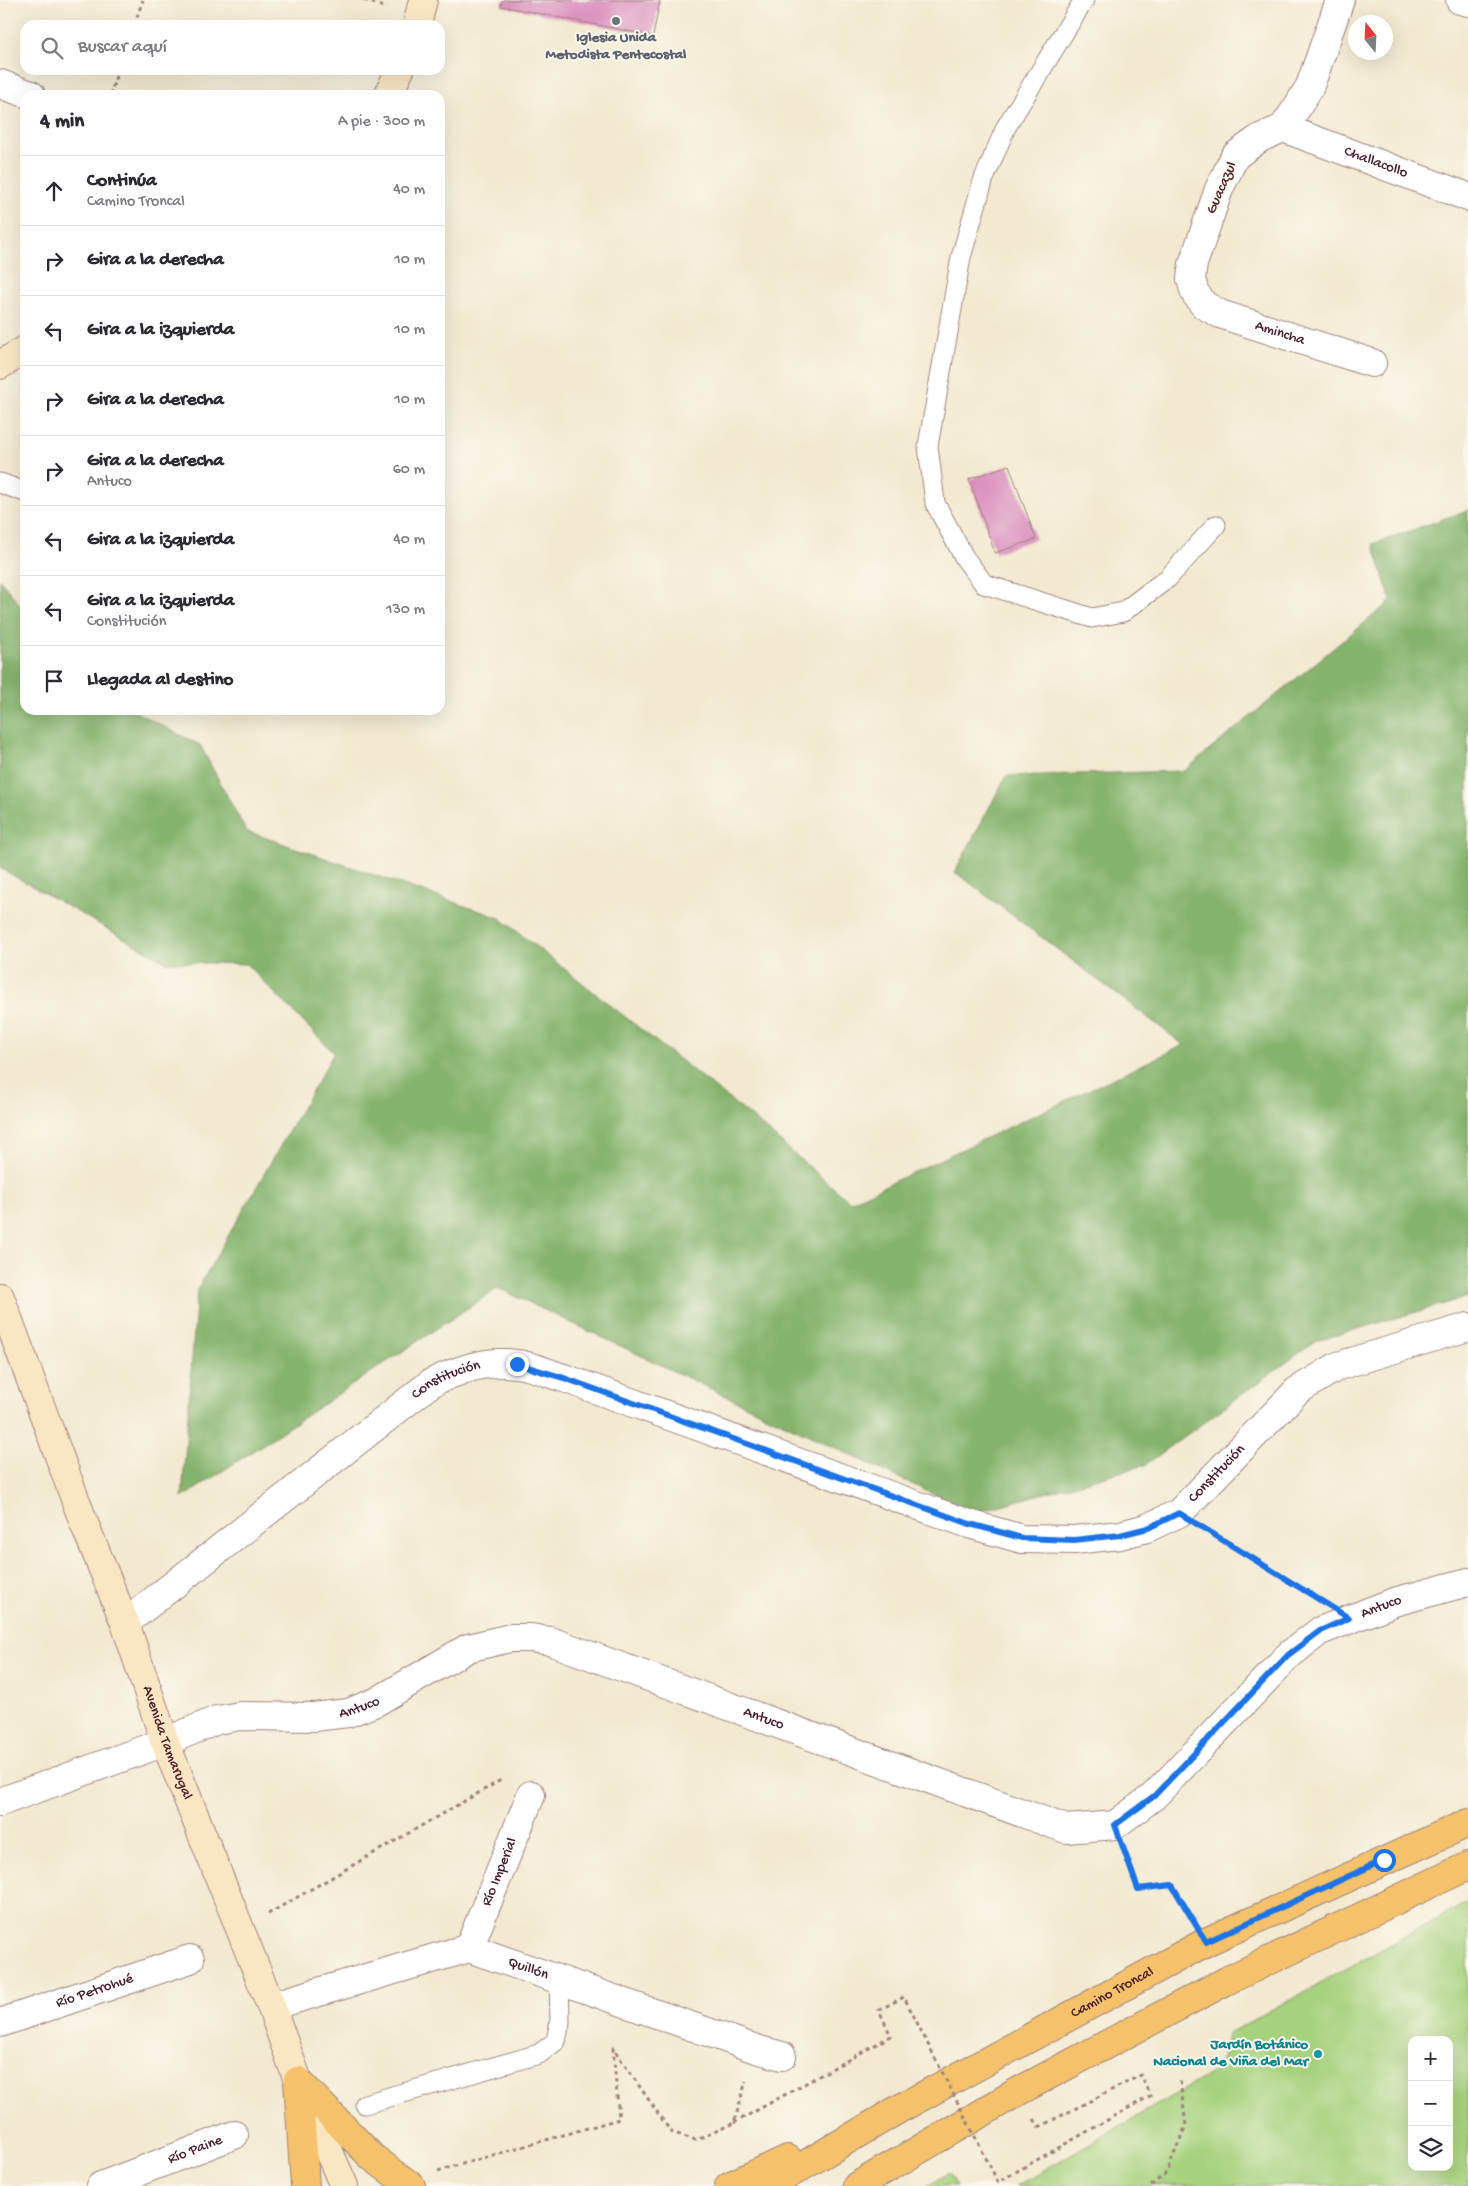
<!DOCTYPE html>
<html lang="es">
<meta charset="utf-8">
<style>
:root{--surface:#fff;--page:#f2f2f3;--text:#2b2b33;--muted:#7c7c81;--line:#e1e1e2}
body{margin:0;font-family:"Gochi Hand",sans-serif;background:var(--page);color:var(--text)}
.controls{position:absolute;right:15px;bottom:15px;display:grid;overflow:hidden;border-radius:10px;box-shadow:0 5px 20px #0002}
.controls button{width:45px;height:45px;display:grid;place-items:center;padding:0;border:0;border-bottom:1px solid var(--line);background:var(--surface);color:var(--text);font:25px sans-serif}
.compass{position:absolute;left:1348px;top:15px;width:45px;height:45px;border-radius:50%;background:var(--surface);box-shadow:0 5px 20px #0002;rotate:342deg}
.stop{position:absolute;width:15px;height:15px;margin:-11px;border:4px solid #1a73e8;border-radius:50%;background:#fff}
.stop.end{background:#1a73e8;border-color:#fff;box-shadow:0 1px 5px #0008}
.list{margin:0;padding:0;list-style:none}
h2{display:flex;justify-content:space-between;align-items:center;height:65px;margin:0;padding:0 20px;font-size:21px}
h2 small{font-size:16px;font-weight:400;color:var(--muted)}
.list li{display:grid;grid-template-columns:32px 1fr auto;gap:15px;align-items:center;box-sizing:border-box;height:70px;padding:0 20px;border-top:1px solid var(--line)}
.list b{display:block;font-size:19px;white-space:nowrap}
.list p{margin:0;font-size:16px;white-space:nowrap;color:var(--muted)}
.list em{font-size:16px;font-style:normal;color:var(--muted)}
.icon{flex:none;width:28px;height:28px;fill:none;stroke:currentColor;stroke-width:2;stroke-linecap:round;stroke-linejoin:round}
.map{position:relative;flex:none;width:1468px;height:2186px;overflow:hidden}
.search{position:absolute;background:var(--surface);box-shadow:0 5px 20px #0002;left:20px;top:20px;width:425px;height:55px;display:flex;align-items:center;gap:12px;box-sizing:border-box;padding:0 18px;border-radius:15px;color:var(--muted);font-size:19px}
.panel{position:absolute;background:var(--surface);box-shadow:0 5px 20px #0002;left:20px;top:90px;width:425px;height:625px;border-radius:15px}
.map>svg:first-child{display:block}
</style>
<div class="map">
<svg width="1468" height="2186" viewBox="0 0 1468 2186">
<rect width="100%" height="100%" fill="#fbf7ec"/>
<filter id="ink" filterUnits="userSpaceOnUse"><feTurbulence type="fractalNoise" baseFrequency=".02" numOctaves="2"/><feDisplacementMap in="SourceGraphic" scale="10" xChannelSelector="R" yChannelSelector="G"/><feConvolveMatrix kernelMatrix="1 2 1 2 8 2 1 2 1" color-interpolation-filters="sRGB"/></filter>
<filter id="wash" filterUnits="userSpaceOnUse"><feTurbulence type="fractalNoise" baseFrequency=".0096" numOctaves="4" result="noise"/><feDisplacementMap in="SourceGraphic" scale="20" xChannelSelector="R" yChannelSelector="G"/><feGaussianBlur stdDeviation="1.12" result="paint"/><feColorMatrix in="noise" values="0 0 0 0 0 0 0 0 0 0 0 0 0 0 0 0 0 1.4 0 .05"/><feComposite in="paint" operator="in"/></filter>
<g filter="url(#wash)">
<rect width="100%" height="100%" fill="#f2e9d0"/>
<path fill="#a6d17d" stroke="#787854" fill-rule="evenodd" d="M1468,1902V2186H1016L1219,2069L1229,2033ZM1412,2040H1449V2167H1412Z
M949,2173L957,2186H927Z"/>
<path fill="#84b36c" stroke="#67694c" d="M1468,510V1297L1316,1341L1145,1465L973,1513L498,1288L182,1498L197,1290L334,1053L246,964L166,962L0,868V580L25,611V710H132L200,745L246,831L500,918L748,1114L850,1202L1184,1045L955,872L1006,776L1184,771L1391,601L1373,544Z"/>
<g id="blocks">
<path fill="#da8fbe" d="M503,0H660L653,36L501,6Z
M1009,465L1036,539L995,553L969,479Z"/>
</g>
</g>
<g filter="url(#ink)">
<use href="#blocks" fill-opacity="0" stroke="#9e847e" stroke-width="1"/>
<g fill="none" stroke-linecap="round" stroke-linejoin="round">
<g stroke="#9e847e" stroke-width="21">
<path id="lane" d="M1084,0L1006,127L983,181L961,257L928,446L935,503L964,557L984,584L1092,618L1123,612L1168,578L1216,525
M0,483L25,492
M365,2104L539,2054L556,2041L560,2022L559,1979"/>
</g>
<g stroke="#9e847e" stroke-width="30">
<g id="street">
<path id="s1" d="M1340,0L1310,86L1298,106L1283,128L1260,138L1235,156L1219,189L1193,264L1191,279L1195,293L1204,305L1220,314L1372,363"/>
<path d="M1460,0L1468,2"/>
<path d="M0,84L31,95"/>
<path id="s2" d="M1283,128L1468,197"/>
<path id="s3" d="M125,1623L431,1383C458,1370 485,1360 516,1364C532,1365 549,1374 564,1378L969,1524L1022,1539L1074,1540L1120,1535L1147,1528L1179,1513L1297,1391L1338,1366L1468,1327"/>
<path id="s4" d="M0,1802L165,1742L217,1720L240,1716L314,1717L348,1713L376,1702L468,1648L510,1638H531L550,1641L1066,1829L1115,1825L1154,1796L1289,1655L1320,1631L1394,1602L1468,1582"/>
<path id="s5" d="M469,1948L531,1795"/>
<path id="s6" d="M271,2006L469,1948L756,2049L782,2056"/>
<path id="s7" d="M0,2023L190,1959"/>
<path id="s8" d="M101,2186L234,2135"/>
</g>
</g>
<g stroke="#9e847e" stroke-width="30">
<g id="secondary">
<path d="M417,25L423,0"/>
<path d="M388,95L400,70"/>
<path d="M0,365L25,350"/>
<path id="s9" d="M0,1297L84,1523L125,1623L165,1742L271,2006L298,2081L344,2186"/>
</g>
</g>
<g stroke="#9e847e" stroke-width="30">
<g id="primary">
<path d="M298,2081L372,2157L411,2186"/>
<path d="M298,2081L305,2186"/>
<path d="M729,2186L788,2159"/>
<path id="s10" d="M769,2186L899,2109L1206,1942L1468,1823"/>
<path d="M857,2186L1019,2091L1228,1980L1468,1866"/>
</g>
</g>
<path stroke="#9e847e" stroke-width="3" stroke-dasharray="4 4" stroke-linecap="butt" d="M364,0L387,8
M134,25L143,0
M110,95L118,70
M1207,1530L1316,1598
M1125,1854L1138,1889L1172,1885L1190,1914
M268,1914L501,1780
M1034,2119L1039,2127
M438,2171L619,2119L613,2048L671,2132L696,2140L734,2123L746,2081
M1151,2186L1167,2172L1186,2125L1180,2081"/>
<use href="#lane" stroke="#fff" stroke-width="19"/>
<use href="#street" stroke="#fff" stroke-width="28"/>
<use href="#secondary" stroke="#fbe6c4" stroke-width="28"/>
<use href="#primary" stroke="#f5c16b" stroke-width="28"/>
<path stroke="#9e847e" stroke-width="3" stroke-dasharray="4 4" stroke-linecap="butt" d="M734,2123L891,2036L879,2010L904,1997L998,2182L1150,2096L1141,2075L1039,2127"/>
</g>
</g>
<g fill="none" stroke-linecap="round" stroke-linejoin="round" filter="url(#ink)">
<path stroke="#1a73e8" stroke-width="6" d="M517,1364L564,1378L970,1524L1022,1538L1074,1540L1120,1535L1148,1528L1179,1513L1349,1618L1320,1631L1288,1655L1154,1796L1115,1825L1138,1889L1172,1885L1206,1942L1384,1860"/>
</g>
<circle fill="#6b7280" stroke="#fbf7ec" stroke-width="2" cx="616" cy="21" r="5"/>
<circle fill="#0f9aa8" stroke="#fbf7ec" stroke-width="2" cx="1318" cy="2054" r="5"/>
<g text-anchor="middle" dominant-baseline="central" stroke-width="4" stroke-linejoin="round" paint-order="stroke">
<g font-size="15" font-weight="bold" fill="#5b616d" stroke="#fbf7ec">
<text x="616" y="38">Iglesia Unida<tspan x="616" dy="17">Metodista Pentecostal</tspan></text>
</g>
<g font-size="15" fill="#4a1f2b" stroke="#fbf7ec">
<text stroke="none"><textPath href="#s2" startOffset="99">Challacollo</textPath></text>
<text transform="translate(1222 188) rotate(-66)">Guacazul</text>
<text stroke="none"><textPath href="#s1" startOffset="439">Amincha</textPath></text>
<text stroke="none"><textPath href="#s3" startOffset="404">Constitución</textPath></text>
<text stroke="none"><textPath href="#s3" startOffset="1229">Constitución</textPath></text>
<text stroke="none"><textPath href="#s4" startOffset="1531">Antuco</textPath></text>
<text stroke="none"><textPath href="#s4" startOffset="376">Antuco</textPath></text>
<text stroke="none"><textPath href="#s4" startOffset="811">Antuco</textPath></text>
<text stroke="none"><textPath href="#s9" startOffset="476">Avenida Tamarugal</textPath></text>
<text stroke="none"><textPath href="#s5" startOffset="82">Río Imperial</textPath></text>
<text stroke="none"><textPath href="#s6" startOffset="269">Quillón</textPath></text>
<text stroke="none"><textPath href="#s7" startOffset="100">Río Petrohué</textPath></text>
<text stroke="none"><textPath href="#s10" startOffset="394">Camino Troncal</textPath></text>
<text stroke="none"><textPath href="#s8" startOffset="101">Río Paine</textPath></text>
</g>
<g font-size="15" font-weight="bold" fill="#0d838f" stroke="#fbf7ec" text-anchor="end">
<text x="1308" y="2045">Jardín Botánico<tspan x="1308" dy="17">Nacional de Viña del Mar</tspan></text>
</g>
</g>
</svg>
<div class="controls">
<button>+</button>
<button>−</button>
<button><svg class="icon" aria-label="layers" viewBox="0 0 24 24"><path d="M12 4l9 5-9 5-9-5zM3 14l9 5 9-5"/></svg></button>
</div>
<svg class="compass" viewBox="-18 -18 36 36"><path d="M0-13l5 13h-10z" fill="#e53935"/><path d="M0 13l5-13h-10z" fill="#7c7c81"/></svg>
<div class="stop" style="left:1384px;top:1860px"></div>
<div class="stop end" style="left:517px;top:1364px"></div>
<div class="search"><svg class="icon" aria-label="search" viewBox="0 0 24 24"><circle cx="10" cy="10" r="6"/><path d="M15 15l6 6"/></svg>Buscar aquí</div>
<section class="panel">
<h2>4 min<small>A pie · 300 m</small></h2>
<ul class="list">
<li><svg class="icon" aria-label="ahead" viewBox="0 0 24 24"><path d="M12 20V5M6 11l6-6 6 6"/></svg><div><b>Continúa</b><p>Camino Troncal</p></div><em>40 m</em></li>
<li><svg class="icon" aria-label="right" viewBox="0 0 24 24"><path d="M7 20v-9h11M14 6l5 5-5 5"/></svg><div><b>Gira a la derecha</b></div><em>10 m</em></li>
<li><svg class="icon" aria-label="left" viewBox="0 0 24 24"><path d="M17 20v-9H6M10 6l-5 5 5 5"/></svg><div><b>Gira a la izquierda</b></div><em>10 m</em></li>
<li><svg class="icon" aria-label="right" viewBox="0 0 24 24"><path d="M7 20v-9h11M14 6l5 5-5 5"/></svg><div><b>Gira a la derecha</b></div><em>10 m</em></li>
<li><svg class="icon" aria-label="right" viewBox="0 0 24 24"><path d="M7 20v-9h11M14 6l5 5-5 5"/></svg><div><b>Gira a la derecha</b><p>Antuco</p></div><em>60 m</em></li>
<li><svg class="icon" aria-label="left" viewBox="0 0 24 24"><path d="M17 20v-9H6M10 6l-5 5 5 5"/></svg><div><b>Gira a la izquierda</b></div><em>40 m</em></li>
<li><svg class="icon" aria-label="left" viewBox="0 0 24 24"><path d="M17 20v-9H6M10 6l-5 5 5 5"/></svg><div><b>Gira a la izquierda</b><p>Constitución</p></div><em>130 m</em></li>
<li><svg class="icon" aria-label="arrive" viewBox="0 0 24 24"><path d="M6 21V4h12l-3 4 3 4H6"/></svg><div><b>Llegada al destino</b></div></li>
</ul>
</section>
</div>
